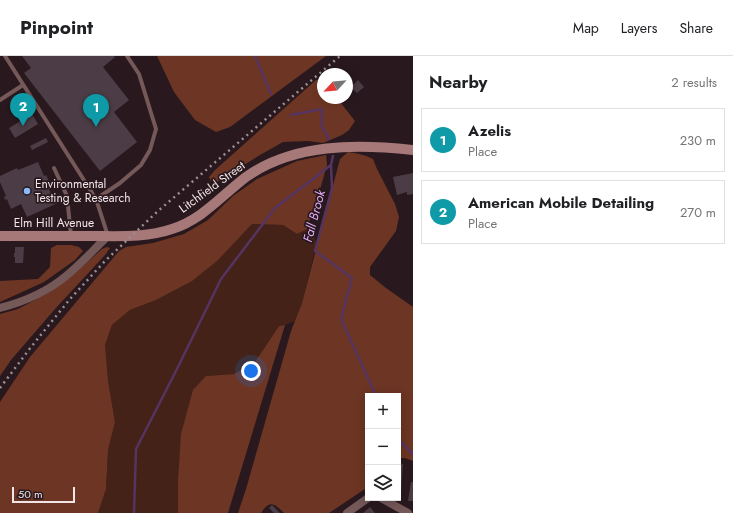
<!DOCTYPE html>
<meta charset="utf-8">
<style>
:root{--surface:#fff;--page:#f6f6f6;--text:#202124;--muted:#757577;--line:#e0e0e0;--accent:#d93025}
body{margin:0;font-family:Jost,sans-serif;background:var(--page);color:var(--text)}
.controls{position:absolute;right:12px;bottom:12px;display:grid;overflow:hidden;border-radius:0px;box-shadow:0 2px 10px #0003}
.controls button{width:36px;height:36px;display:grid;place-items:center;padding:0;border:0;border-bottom:1px solid var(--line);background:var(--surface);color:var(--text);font:20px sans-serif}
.compass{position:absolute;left:317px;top:12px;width:36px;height:36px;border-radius:50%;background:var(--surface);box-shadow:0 2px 10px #0003;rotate:244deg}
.scale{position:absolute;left:12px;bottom:10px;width:63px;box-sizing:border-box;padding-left:4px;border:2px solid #f1e5e8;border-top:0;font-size:11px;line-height:14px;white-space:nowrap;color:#f1e5e8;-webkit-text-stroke:3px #29191e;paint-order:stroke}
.you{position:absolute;left:251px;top:315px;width:14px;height:14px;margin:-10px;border:3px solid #fff;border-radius:50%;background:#1a73e8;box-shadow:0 0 0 6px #1a73e833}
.badge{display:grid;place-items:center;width:26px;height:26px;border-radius:50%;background:var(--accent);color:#fff;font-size:13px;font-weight:700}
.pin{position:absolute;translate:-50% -33px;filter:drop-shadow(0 1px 2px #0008)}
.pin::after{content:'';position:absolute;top:21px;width:14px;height:12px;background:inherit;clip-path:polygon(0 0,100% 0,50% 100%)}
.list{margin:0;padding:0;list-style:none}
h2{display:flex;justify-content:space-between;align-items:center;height:52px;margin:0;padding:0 16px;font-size:17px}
h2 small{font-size:13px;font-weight:400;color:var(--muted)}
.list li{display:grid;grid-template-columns:26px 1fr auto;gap:12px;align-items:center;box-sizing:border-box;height:64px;margin:0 8px 8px;padding:0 8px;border:1px solid var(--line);border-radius:0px}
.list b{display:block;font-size:15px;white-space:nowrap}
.list p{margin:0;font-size:13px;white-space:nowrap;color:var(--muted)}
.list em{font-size:13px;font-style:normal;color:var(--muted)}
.icon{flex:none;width:22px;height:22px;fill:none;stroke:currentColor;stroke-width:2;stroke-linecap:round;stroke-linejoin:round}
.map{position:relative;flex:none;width:413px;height:457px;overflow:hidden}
header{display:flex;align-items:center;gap:24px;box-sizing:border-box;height:56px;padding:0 20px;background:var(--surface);border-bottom:1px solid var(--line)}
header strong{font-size:19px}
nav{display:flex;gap:22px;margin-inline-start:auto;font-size:14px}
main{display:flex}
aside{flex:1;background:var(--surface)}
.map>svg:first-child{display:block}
</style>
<header>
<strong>Pinpoint</strong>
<nav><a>Map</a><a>Layers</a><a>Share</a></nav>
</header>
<main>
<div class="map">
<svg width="413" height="457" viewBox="0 0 413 457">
<rect width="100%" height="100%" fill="#29191e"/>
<path fill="#442217" d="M252,168L283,169L297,178L307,173L317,186L302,247L295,265L285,269L279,270L255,306L234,318L206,320L178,424V457H98L106,433L108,394L115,366L108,325L105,289L112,269L130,254L156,244L237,184Z"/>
<path fill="#6d3523" d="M157,0H326L230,71L216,76L195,64L174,36Z
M323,23V42H337L355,65L349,74L342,79L323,87L308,85L283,86L260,99L217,126L211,125L209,121L215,114L316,24Z
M348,96C357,97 365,99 373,103L377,113L395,148L399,161L396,175L370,211V219L386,232L413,251V405L405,402H398V340H368V431L329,457H284C275,448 270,443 261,457H238L246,433L291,275L302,247L340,103Z
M326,99L327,109L321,130L307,173L297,178L283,169L252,168L237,184L217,205L192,225L156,244L130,254L112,269L105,289L108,325L115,366L108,394L106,433L98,457H0V346L30,301L119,195L126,191L153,187L184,178L208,164L233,140L257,123L297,105Z
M57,189H71L79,191L83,195L75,204L44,226L0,246V225L38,223L50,211L51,192Z
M107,191L110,192L105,199L55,253L11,304L0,320V258L18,253L50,236L74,218L102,193Z
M285,269L228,457H178V424L181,378L193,334L206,320L234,318L255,306L279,270Z"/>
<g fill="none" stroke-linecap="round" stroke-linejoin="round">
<path stroke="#563461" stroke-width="2.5" d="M255,0L271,38
M291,59L322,53V71L329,83
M333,100L331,109L332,132L315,195L352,222L341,263L376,340
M398,383L413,398
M134,457L136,393L177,313L221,223L275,152L331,109"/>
</g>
<path fill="#4b3c46" d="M22,0H114L115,1L103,11L129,44L114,56L137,86L100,115L24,17L31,12Z
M358,24L364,31L357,37L351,31Z
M32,58L38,68L15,82L9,72Z
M46,82L48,86L32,94L30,90Z
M38,106L44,120L46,119L51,130L48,131L53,142L58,140L60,146L27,161L21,148L11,153L7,143L5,144L4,141L6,140L0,126V120L17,112L18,114Z
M413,117V138L407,139V136L397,139L393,121Z
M15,191H24L23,207H15V201H14V197H15Z
M399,407L403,408L401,436L398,435Z
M411,426H413V445H408Z
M272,449L280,457H274L269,452Z
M370,451L375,457H363Z"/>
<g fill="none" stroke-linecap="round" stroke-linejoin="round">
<path stroke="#755858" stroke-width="4" d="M5,0L96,143L108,180
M0,44L23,29
M54,112L67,140L71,180
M96,143L120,127L141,109L150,94L156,73L139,18L127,0"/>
<path stroke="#755858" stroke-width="8" d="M0,252C23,246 47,236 66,220C81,208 94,193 108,180
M381,442L408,457
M347,457L368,442"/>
<path stroke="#a67878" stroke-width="10" d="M0,180C30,180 61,180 91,180C118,180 146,182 172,173C203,163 221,140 246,121C294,87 357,88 413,94"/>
<path stroke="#9d8f93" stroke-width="2.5" stroke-dasharray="2 4" stroke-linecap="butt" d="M0,332L31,291L70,243L105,205L158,155L340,0"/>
</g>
<circle fill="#88bafc" stroke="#29191e" stroke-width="1.5" cx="27" cy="135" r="4"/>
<g text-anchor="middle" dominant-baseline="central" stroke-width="3.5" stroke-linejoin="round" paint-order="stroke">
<g font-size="12" fill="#f1e5e8" stroke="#29191e" text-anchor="start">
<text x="35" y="128">Environmental<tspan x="35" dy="14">Testing &amp; Research</tspan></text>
</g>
<g font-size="12" fill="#f1e5e8" stroke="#29191e">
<text transform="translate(212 131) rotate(-36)">Litchfield Street</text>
<text x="54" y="167">Elm Hill Avenue</text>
</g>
<g font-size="13" font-style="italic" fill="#e2adf5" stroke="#29191e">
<text transform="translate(314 160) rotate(-75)">Fall Brook</text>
</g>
</g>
</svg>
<div class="controls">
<button>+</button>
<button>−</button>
<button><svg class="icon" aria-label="layers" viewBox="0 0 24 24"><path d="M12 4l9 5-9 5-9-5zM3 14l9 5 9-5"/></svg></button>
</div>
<svg class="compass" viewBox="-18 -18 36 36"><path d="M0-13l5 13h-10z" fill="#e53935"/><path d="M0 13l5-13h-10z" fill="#757577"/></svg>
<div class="scale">50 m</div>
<div class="you"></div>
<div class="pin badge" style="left:96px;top:71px;background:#0f9aa8">1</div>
<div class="pin badge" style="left:23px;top:70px;background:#0f9aa8">2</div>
</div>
<aside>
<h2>Nearby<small>2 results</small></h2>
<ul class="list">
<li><span class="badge" style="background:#0f9aa8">1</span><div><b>Azelis</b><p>Place</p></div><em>230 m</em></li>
<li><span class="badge" style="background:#0f9aa8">2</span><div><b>American Mobile Detailing</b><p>Place</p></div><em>270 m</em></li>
</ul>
</aside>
</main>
